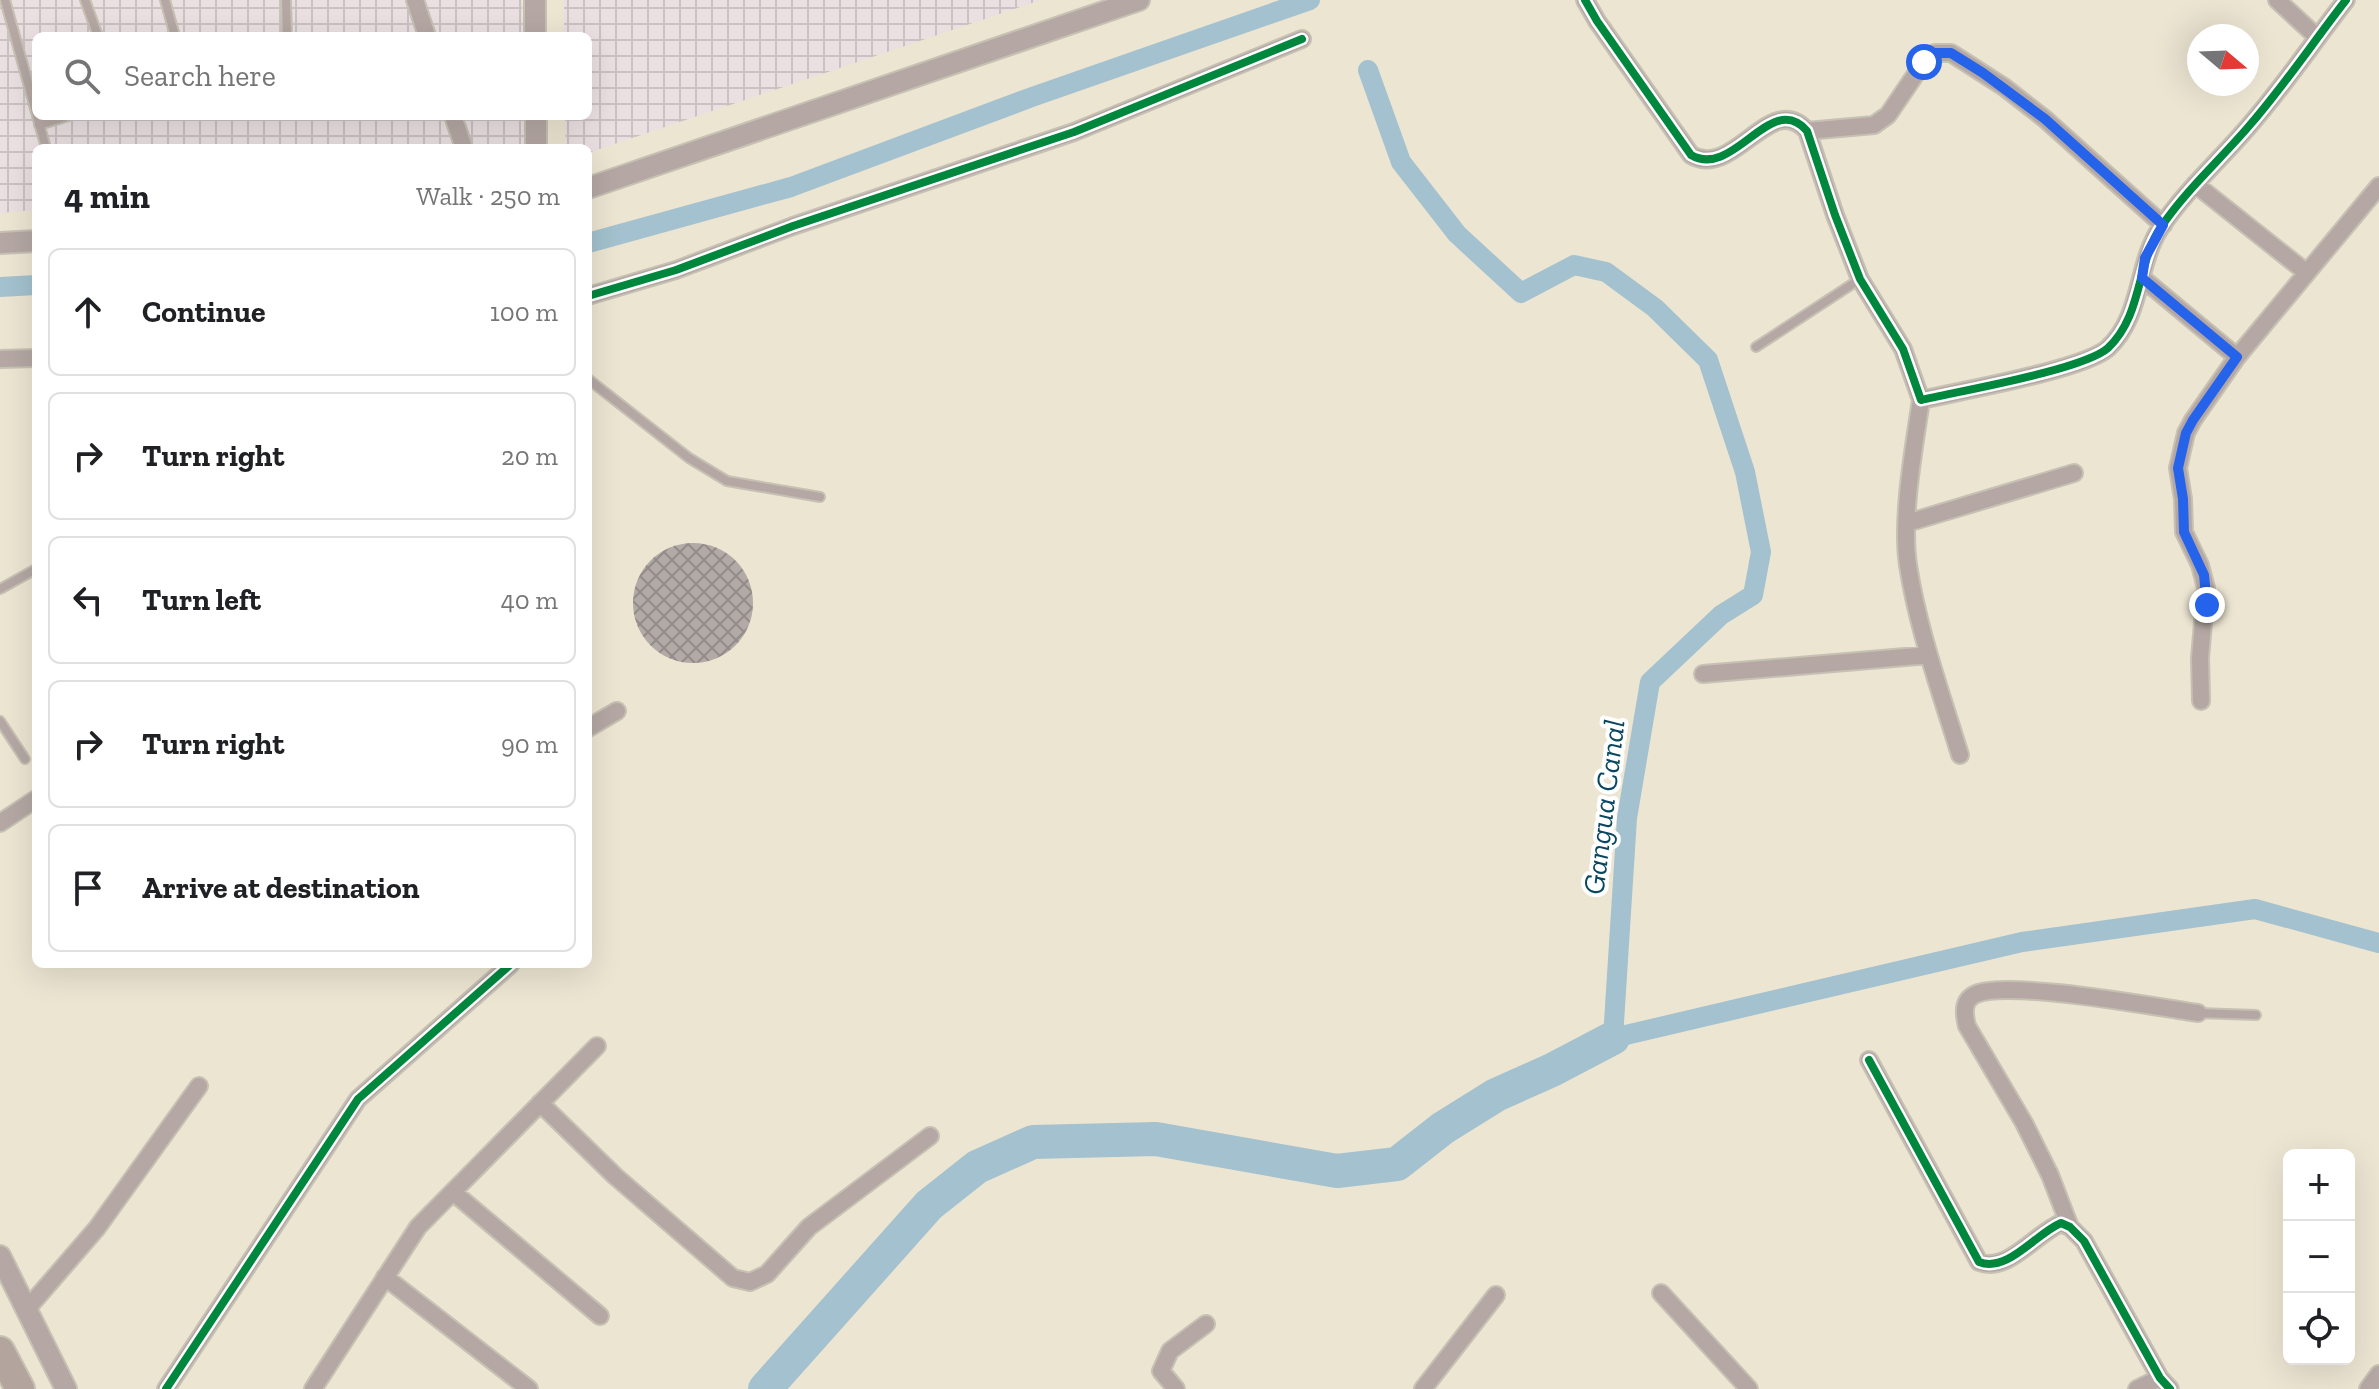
<!DOCTYPE html>
<meta charset="utf-8">
<style>
:root{--surface:#fff;--page:#f2f2f2;--text:#202124;--muted:#757577;--line:#e0e0e0}
body{margin:0;font-family:"Zilla Slab",serif;background:var(--page);color:var(--text)}
.controls{position:absolute;right:24px;bottom:24px;display:grid;overflow:hidden;border-radius:12px;box-shadow:0 8px 32px #0002}
.controls button{width:72px;height:72px;display:grid;place-items:center;padding:0;border:0;border-bottom:2px solid var(--line);background:var(--surface);color:var(--text);font:40px sans-serif}
.compass{position:absolute;left:2187px;top:24px;width:72px;height:72px;border-radius:50%;background:var(--surface);box-shadow:0 8px 32px #0002;rotate:109deg}
.stop{position:absolute;width:24px;height:24px;margin:-18px;border:6px solid #2563eb;border-radius:50%;background:#fff}
.stop.end{background:#2563eb;border-color:#fff;box-shadow:0 2px 8px #0008}
.list{margin:0;padding:0;list-style:none}
h2{display:flex;justify-content:space-between;align-items:center;height:104px;margin:0;padding:0 32px;font-size:34px}
h2 small{font-size:26px;font-weight:400;color:var(--muted)}
.list li{display:grid;grid-template-columns:52px 1fr auto;gap:24px;align-items:center;box-sizing:border-box;height:128px;margin:0 16px 16px;padding:0 16px;border:2px solid var(--line);border-radius:12px}
.list b{display:block;font-size:30px;white-space:nowrap}
.list em{font-size:26px;font-style:normal;color:var(--muted)}
.icon{flex:none;width:44px;height:44px;fill:none;stroke:currentColor;stroke-width:2;stroke-linecap:round;stroke-linejoin:round}
.map{position:relative;flex:none;width:2379px;height:1389px;overflow:hidden}
.search{position:absolute;background:var(--surface);box-shadow:0 8px 32px #0002;left:32px;top:32px;width:560px;height:88px;display:flex;align-items:center;gap:20px;box-sizing:border-box;padding:0 28px;border-radius:12px;color:var(--muted);font-size:30px}
.panel{position:absolute;background:var(--surface);box-shadow:0 8px 32px #0002;left:32px;top:144px;width:560px;height:824px;border-radius:12px}
.map>svg:first-child{display:block}
</style>
<div class="map">
<svg width="2379" height="1389" viewBox="0 0 2379 1389">
<defs>
<pattern id="industrial-grid" width="8" height="8" patternUnits="userSpaceOnUse" patternTransform="scale(2)"><rect width="8" height="8" fill="#eae0e2"/><path d="M0 4h8M4 0v8" fill="none" stroke="#cac1c2"/></pattern>
<pattern id="building-cross-hatch" width="8" height="8" patternUnits="userSpaceOnUse" patternTransform="scale(2)"><rect width="8" height="8" fill="#b2aaa7"/><path d="M0 0l8 8M0 8l8-8" fill="none" stroke="#928b88"/></pattern>
</defs>
<rect width="100%" height="100%" fill="#ece5d2"/>
<path fill="url(#industrial-grid)" d="M0,0H522L523,36H36V116H524V148H36V210L0,213Z
M564,0H1041L588,153V148H566L565,116H588V36H564Z"/>
<g fill="none" stroke-linecap="round" stroke-linejoin="round">
<path stroke="#a3c1ce" stroke-width="20" d="M1368,70L1401,162L1457,234L1521,293L1574,265L1606,272L1655,308L1708,360L1745,472L1761,552L1753,595L1721,615L1650,682L1627,818L1613,1038L2022,942L2255,909L2379,943
M588,243L791,187L1032,97L1310,0
M0,287L36,285"/>
<path stroke="#a3c1ce" stroke-width="34" d="M765,1389L929,1205L977,1167L1033,1142L1156,1139L1337,1171L1397,1164L1443,1128L1496,1095L1552,1070L1613,1038"/>
</g>
<path fill="url(#building-cross-hatch)" d="M633 603a60 60 0 1 1 120 0a60 60 0 1 1-120 0Z"/>
<g fill="none" stroke-linecap="round" stroke-linejoin="round">
<g stroke="#c6c1b3" stroke-width="12">
<path id="service" d="M5,0L36,112
M85,0L98,36
M165,0L175,36
M286,0L287,36
M37,116L46,148
M39,125L68,116
M1756,347L1860,279
M588,379L689,458L727,481L820,497
M0,589L36,569
M0,721L25,759
M2198,1013L2256,1015"/>
</g>
<g stroke="#c6c1b3" stroke-width="20">
<path id="minor" d="M415,0L427,36
M1585,0L1597,21L1691,155C1734,180 1771,89 1807,131L1835,215L1860,279L1903,349L1921,400C1959,391 2083,370 2108,348C2143,315 2136,264 2161,227C2186,190 2220,160 2249,126C2284,86 2314,41 2346,0
M2277,0L2317,37
M453,116L464,148
M1807,131L1874,125L1888,115L1924,62L1935,53H1951L2004,87L2045,119L2163,225
M2195,184L2307,273
M2142,278L2237,357L2193,420L2186,433L2178,468L2183,499L2184,532L2200,565L2206,588L2200,658L2201,701
M588,296L676,270L793,226L1074,132L1302,39
M2237,357L2379,186
M0,359L36,358
M1921,400C1914,447 1901,519 1908,565C1918,630 1941,693 1960,755
M1907,523L2074,473
M1703,674L1929,655
M588,728L617,711
M0,823L36,799
M1869,1060L1979,1262C2008,1273 2035,1234 2061,1223L2070,1227L2084,1241L2160,1378L2170,1389
M540,1103L615,1176L733,1278L750,1282L767,1274L809,1227L930,1136
M453,1192L600,1316
M2070,1227L2050,1175L2024,1123L1967,1026C1964,1014 1962,1000 1976,994C2010,980 2155,1007 2198,1013
M385,1277L529,1389
M1661,1293L1749,1389
M27,1309L97,1228L199,1086
M166,1389L358,1099L511,964
M313,1389L418,1227L597,1046
M1176,1389L1161,1371L1170,1351L1206,1324
M1423,1389L1496,1295
M2137,1389L2160,1378
M2368,1389L2379,1374"/>
</g>
<g stroke="#c6c1b3" stroke-width="24">
<path id="tertiary" d="M535,0V36
M536,116V148
M588,188L1139,0
M0,243L36,241
M0,1256L66,1389"/>
</g>
<g stroke="#c6c1b3" stroke-width="32">
<path id="trunk" d="M0,1351L20,1389"/>
</g>
<use href="#service" stroke="#b5a8a4" stroke-width="8"/>
<use href="#minor" stroke="#b5a8a4" stroke-width="16"/>
<use href="#tertiary" stroke="#b5a8a4" stroke-width="20"/>
<use href="#trunk" stroke="#b3a59e" stroke-width="28"/>
<g stroke="#fff" stroke-width="13">
<path id="cycleway" d="M1585,0L1597,21L1691,155C1734,180 1771,89 1807,131L1835,215L1860,279L1903,349L1921,400C1959,391 2083,370 2108,348C2143,315 2136,264 2161,227C2186,190 2220,160 2249,126C2284,86 2314,41 2346,0
M588,296L676,270L793,226L1074,132L1302,39
M1869,1060L1979,1262C2008,1273 2035,1234 2061,1223L2070,1227L2084,1241L2160,1378L2170,1389
M166,1389L358,1099L511,964"/>
</g>
<use href="#cycleway" stroke="#00873e" stroke-width="8"/>
</g>
<g fill="none" stroke-linecap="round" stroke-linejoin="round">
<path stroke="#2563eb" stroke-width="10" d="M1924,62L1935,53H1951L1983,73L2045,119L2163,225L2145,258L2142,278L2237,357L2193,420L2186,433L2178,468L2183,499L2184,532L2204,575L2207,605"/>
</g>
<g text-anchor="middle" dominant-baseline="central" stroke-width="8" stroke-linejoin="round" paint-order="stroke">
<g font-size="30" font-style="italic" fill="#094761" stroke="#fff">
<text transform="translate(1604 807) rotate(-83)">Gangua Canal</text>
</g>
</g>
</svg>
<div class="controls">
<button>+</button>
<button>−</button>
<button><svg class="icon" aria-label="locate" viewBox="0 0 24 24"><circle cx="12" cy="12" r="6"/><path d="M12 2v4M12 18v4M2 12h4M18 12h4"/></svg></button>
</div>
<svg class="compass" viewBox="-18 -18 36 36"><path d="M0-13l5 13h-10z" fill="#e53935"/><path d="M0 13l5-13h-10z" fill="#757577"/></svg>
<div class="stop" style="left:1924px;top:62px"></div>
<div class="stop end" style="left:2207px;top:605px"></div>
<div class="search"><svg class="icon" aria-label="search" viewBox="0 0 24 24"><circle cx="10" cy="10" r="6"/><path d="M15 15l6 6"/></svg>Search here</div>
<section class="panel">
<h2>4 min<small>Walk · 250 m</small></h2>
<ul class="list">
<li><svg class="icon" aria-label="ahead" viewBox="0 0 24 24"><path d="M12 20V5M6 11l6-6 6 6"/></svg><div><b>Continue</b></div><em>100 m</em></li>
<li><svg class="icon" aria-label="right" viewBox="0 0 24 24"><path d="M7 20v-9h11M14 6l5 5-5 5"/></svg><div><b>Turn right</b></div><em>20 m</em></li>
<li><svg class="icon" aria-label="left" viewBox="0 0 24 24"><path d="M17 20v-9H6M10 6l-5 5 5 5"/></svg><div><b>Turn left</b></div><em>40 m</em></li>
<li><svg class="icon" aria-label="right" viewBox="0 0 24 24"><path d="M7 20v-9h11M14 6l5 5-5 5"/></svg><div><b>Turn right</b></div><em>90 m</em></li>
<li><svg class="icon" aria-label="arrive" viewBox="0 0 24 24"><path d="M6 21V4h12l-3 4 3 4H6"/></svg><div><b>Arrive at destination</b></div></li>
</ul>
</section>
</div>
